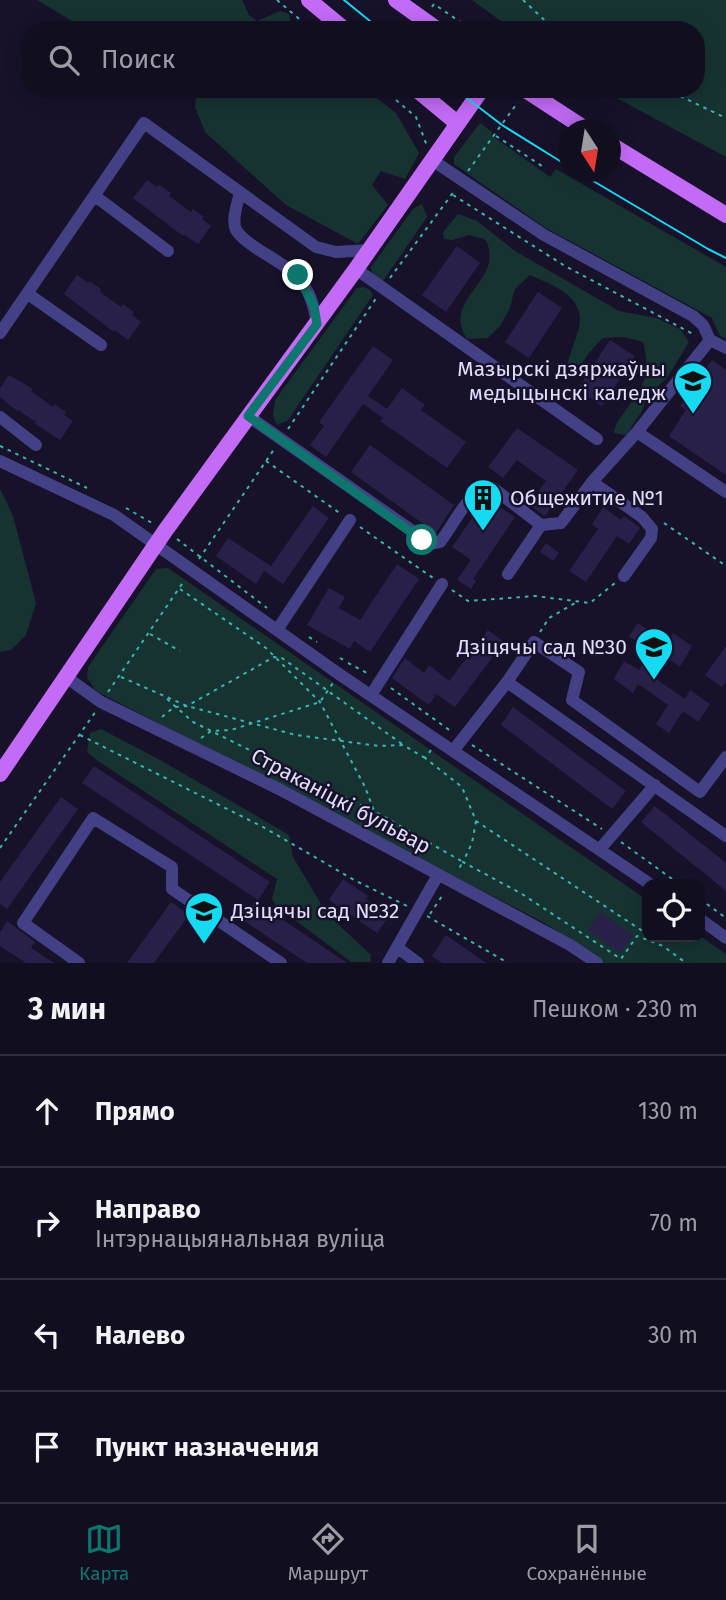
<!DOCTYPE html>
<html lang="ru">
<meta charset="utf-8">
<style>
:root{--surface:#110e20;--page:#1a1729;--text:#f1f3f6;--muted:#9c9ca5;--line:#302e3e;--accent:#0f766e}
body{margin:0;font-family:"Fira Sans",sans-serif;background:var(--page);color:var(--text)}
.controls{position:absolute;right:21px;bottom:21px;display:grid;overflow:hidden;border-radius:14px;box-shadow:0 4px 18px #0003}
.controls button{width:63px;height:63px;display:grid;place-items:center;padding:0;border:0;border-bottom:2px solid var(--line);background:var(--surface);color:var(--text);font:35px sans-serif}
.compass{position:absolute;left:558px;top:119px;width:63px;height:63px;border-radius:50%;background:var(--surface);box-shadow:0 4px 18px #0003;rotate:168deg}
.stop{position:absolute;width:21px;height:21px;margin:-16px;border:5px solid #0f766e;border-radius:50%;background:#fff}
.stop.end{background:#0f766e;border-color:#fff;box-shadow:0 2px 7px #0008}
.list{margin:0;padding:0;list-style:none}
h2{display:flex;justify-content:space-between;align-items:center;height:91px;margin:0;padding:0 28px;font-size:30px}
h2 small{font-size:23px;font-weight:400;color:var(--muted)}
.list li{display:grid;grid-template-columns:46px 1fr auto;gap:21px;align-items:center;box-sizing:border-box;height:112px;padding:0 28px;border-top:2px solid var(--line)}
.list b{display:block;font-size:26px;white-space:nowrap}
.list p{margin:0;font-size:23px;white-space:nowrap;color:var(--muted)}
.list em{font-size:23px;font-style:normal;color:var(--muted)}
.icon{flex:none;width:38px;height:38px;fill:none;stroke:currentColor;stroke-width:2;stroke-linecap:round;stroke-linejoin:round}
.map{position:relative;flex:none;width:726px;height:963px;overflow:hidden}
.search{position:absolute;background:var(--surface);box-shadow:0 4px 18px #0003;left:21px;right:21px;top:21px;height:77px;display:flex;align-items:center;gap:18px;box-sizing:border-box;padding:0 24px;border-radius:28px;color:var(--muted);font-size:26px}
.sheet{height:539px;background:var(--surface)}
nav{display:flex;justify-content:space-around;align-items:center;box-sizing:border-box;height:98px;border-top:2px solid var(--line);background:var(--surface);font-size:19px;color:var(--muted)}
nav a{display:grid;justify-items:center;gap:4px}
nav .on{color:var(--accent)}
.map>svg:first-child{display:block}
</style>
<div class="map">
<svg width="726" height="963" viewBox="0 0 726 963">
<rect width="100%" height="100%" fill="#17122a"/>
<path fill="#163332" d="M37,0H242L249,15L257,21L280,11L289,14L291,26L284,30H168L141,25L119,30H87Z
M472,0H726V157L600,89H696V30H513Z
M197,89H365L396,113L419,153L405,179L381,171L372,185L388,205L358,244L286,205L205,132L195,107Z
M480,123L492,132L491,135L550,177L556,169L726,267V339L720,336L712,318L544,227L454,164V157Z
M422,204L427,217L383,281L373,278L371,267L413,209Z
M458,214L477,221L515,251L619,311L656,318L680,329L689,342L667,378L647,396L642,411L626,435L614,433C615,425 618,421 623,414C643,387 652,376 643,342L624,337L603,338L588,354L576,372L566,369C569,355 579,333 580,321C581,294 550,284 530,275L515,289L509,310L500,326L488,338L467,339C440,297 508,280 485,239L469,235L452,240L444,239L443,232Z
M364,287L370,290L373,295L288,420L277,425L273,416L275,400L357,288Z
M0,489L13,516L36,603L26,635L11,650L0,652Z
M168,568L647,900V937L700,936L726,954V963H605L543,922L96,691L87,677L88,667L156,569Z
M101,729L162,761L289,835L293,857L327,914L371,955L370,962H351L275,905L272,899L277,879L98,761L87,752L90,733Z"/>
<path fill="#282049" d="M147,180L157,187L159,185L171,193L169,196L191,212L193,209L204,217L202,219L211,226L198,244L184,235L183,236L133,198Z
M457,246L480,263L446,312L422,295Z
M77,275L88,283L89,281L101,289L100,292L121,307L123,304L134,312L132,315L141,322L128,340L115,330L114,332L64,294Z
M538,292L562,308L529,358L505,342Z
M610,340L635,356L602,406L577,390Z
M373,346L393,360L368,396L387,409L402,388L425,405L421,410L466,442L447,468L380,421L383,418L363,404L326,457L310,445L324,426L319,422Z
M712,360L726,370V475L669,436L686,410L680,406Z
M9,375L33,389L31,391L53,407L55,404L66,412L64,415L73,421L60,440L35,424L36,422L18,410L17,411L0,397V388Z
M517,428L578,470L545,516L529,505L546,481L517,460L503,478L488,467Z
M370,445L454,505L436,533L351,472Z
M486,498L515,517L473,579L476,581L471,589L457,580L471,560L452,547Z
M313,506L329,518L283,584L264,571L256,584L216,556L228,538L271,566Z
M603,507L621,520L624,516L640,528L629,544L617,536L586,582L569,571L598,529L592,524Z
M546,543L559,553L553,561L540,552Z
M397,564L419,579L370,652L354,641L350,649L307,625L329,588L345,597L339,608L360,620Z
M638,623L667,644L673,633L692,646L680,667L666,657L653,677L685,699L690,690L710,704L698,722L683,711L669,733L656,724L668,705L638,684L633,693L614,679L624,661L639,670L650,651L629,636Z
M488,630L504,642L455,707L436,694L429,705L392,678L405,658L424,673L429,665L449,681Z
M726,646V681L722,687L705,675Z
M513,707L626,791L612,809L501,725Z
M94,766L270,882L258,900L82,783Z
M61,797L78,809L7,909L0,904V882Z
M655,806L726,863V891L641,822Z
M343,879L368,896L366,899L390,915L377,933L329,900Z
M255,901L347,963H307L243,920Z
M171,902L189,915L154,963H127Z
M600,912L633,936L620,953L588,930Z
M7,921L35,942L31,948L54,963H26L0,946V932Z
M446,935L486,963H442L432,956Z"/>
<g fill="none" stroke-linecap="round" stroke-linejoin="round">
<path stroke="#38b6af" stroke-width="2" stroke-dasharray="3.5 5" stroke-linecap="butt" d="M277,0L312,30
M523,0L555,30
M432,7L434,4L472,30
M383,89L416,117L427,146
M665,89L726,118
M496,136L545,168
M468,171L518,102
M453,195L565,266L693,334
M390,278L455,190
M288,429L377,297
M0,446L87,488
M266,461L341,514
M126,508L152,523
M664,523L726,566
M360,527L433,578
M177,539L267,608
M199,559L275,448
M180,589L266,648L320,702L365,787L374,811L463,862L458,870
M452,590L468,601L535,596L590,603L615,583
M540,632L549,618L575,603
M150,634L180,651
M309,637L317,642
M340,658L347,662
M348,663L369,674
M121,677L187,706L296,735L379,746L403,745L425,758
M391,688L452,732
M108,692L184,581
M167,699L193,722L373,811
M162,717L174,707L187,706L274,657L282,658L402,744
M80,735L263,827L356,881L407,906
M201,738L211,731L231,730L320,702L333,683
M472,745L602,829
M431,750L425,758L462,787L476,821L647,934
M476,821L472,843L463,862L522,894L621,959L637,936L663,946L686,963
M621,842L679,884
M0,848L96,711
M700,899L726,918
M430,914L444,893
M427,916L508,963"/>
<path stroke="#434086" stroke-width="12" d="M432,160L544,235L693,316L703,325L710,340L637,432L592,482
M240,192C238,203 231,219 236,230C240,237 249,243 256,248C292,271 310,277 317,324
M95,196L168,251
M356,269L597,439
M28,294L101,345
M0,333L144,123L316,247L336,252L369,250
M710,340L726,348
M248,416L431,544L440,542C453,527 471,484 493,488L541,525L561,523L592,482L642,517L652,529L651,538L624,576
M0,417L36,445
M637,432L726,492
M0,461L114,515L339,674L650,884
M508,574L541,525
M277,630L350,520
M66,677L101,702L279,789L570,945L597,963
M507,682L534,642L579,672L572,700L700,792L726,757
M371,695L442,584
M453,751L507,682L726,836
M600,849L655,785
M700,919L726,938
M398,948L418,963
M79,963L23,923L93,818L172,867V889L281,963
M388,963L438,875"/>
<path stroke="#c36bf6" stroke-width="16" d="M309,0L345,30
M396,0L438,30
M416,89L457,123
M524,89L587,130
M610,144L726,215
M0,774L165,531L356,269L482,89"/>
<path stroke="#15daf1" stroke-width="2" d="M344,0L381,30
M455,89L502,125L568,166
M578,172L708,249L726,258"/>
</g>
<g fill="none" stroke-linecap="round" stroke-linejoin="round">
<path stroke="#0f766e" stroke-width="9" d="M298,275L314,306L317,324L248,416L422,540"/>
</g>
<defs>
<g id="university-pin" transform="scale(2.0125)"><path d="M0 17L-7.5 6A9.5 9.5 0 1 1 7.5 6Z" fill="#15daf1" stroke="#17122a"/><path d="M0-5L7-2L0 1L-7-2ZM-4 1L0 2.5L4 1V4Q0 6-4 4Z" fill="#111"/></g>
<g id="building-pin" transform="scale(2.0125)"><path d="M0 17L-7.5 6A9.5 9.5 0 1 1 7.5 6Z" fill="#15daf1" stroke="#17122a"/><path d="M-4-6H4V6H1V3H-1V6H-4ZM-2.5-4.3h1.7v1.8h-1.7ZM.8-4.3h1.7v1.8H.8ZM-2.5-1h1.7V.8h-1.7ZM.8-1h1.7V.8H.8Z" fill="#111"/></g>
<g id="school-pin" transform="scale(2.0125)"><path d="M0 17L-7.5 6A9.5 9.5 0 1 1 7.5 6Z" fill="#15daf1" stroke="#17122a"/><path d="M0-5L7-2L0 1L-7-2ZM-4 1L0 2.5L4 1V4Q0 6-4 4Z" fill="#111"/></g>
</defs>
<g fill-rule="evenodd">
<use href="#university-pin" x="693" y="381"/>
<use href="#building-pin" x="483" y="498"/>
<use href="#school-pin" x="654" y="647"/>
<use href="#school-pin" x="204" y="911"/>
</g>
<g text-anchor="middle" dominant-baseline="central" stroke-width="5" stroke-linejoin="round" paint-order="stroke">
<g font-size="21" fill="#e1ddfd" stroke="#17122a" text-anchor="end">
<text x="666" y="369">Мазырскі дзяржаўны<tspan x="666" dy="24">медыцынскі каледж</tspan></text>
<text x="510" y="498" text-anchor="start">Общежитие №1</text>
<text x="627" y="647">Дзіцячы сад №30</text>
<text x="231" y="911" text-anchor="start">Дзіцячы сад №32</text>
</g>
<g font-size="21" fill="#e1ddfd" stroke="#17122a">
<text transform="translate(341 801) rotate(28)">Страканіцкі бульвар</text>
</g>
</g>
</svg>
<div class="controls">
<button><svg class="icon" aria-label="locate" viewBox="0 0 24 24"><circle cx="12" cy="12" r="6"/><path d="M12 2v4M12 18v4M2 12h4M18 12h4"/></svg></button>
</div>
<svg class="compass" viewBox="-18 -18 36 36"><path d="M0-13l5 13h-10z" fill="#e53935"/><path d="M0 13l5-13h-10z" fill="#9c9ca5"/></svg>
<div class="stop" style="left:422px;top:540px"></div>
<div class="stop end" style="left:298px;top:275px"></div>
<div class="search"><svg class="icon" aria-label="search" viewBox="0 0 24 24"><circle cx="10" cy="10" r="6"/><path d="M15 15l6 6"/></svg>Поиск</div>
</div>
<section class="sheet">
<h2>3 мин<small>Пешком · 230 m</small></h2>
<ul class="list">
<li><svg class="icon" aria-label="ahead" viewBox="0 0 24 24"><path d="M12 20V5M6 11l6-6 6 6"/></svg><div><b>Прямо</b></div><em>130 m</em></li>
<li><svg class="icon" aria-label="right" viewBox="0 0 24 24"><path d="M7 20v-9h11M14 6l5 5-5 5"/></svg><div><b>Направо</b><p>Інтэрнацыянальная вуліца</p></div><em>70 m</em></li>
<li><svg class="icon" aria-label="left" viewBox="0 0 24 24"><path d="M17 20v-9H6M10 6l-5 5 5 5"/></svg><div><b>Налево</b></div><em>30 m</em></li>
<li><svg class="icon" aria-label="arrive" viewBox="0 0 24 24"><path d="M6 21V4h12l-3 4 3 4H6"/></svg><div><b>Пункт назначения</b></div></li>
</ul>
</section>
<nav>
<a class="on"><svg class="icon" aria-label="map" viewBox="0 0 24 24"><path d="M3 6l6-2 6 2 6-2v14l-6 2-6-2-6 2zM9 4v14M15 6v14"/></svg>Карта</a>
<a><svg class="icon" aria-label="directions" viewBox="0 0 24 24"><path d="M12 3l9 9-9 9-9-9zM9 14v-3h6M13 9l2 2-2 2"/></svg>Маршрут</a>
<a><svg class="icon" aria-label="saved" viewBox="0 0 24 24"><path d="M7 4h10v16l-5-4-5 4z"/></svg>Сохранённые</a>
</nav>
